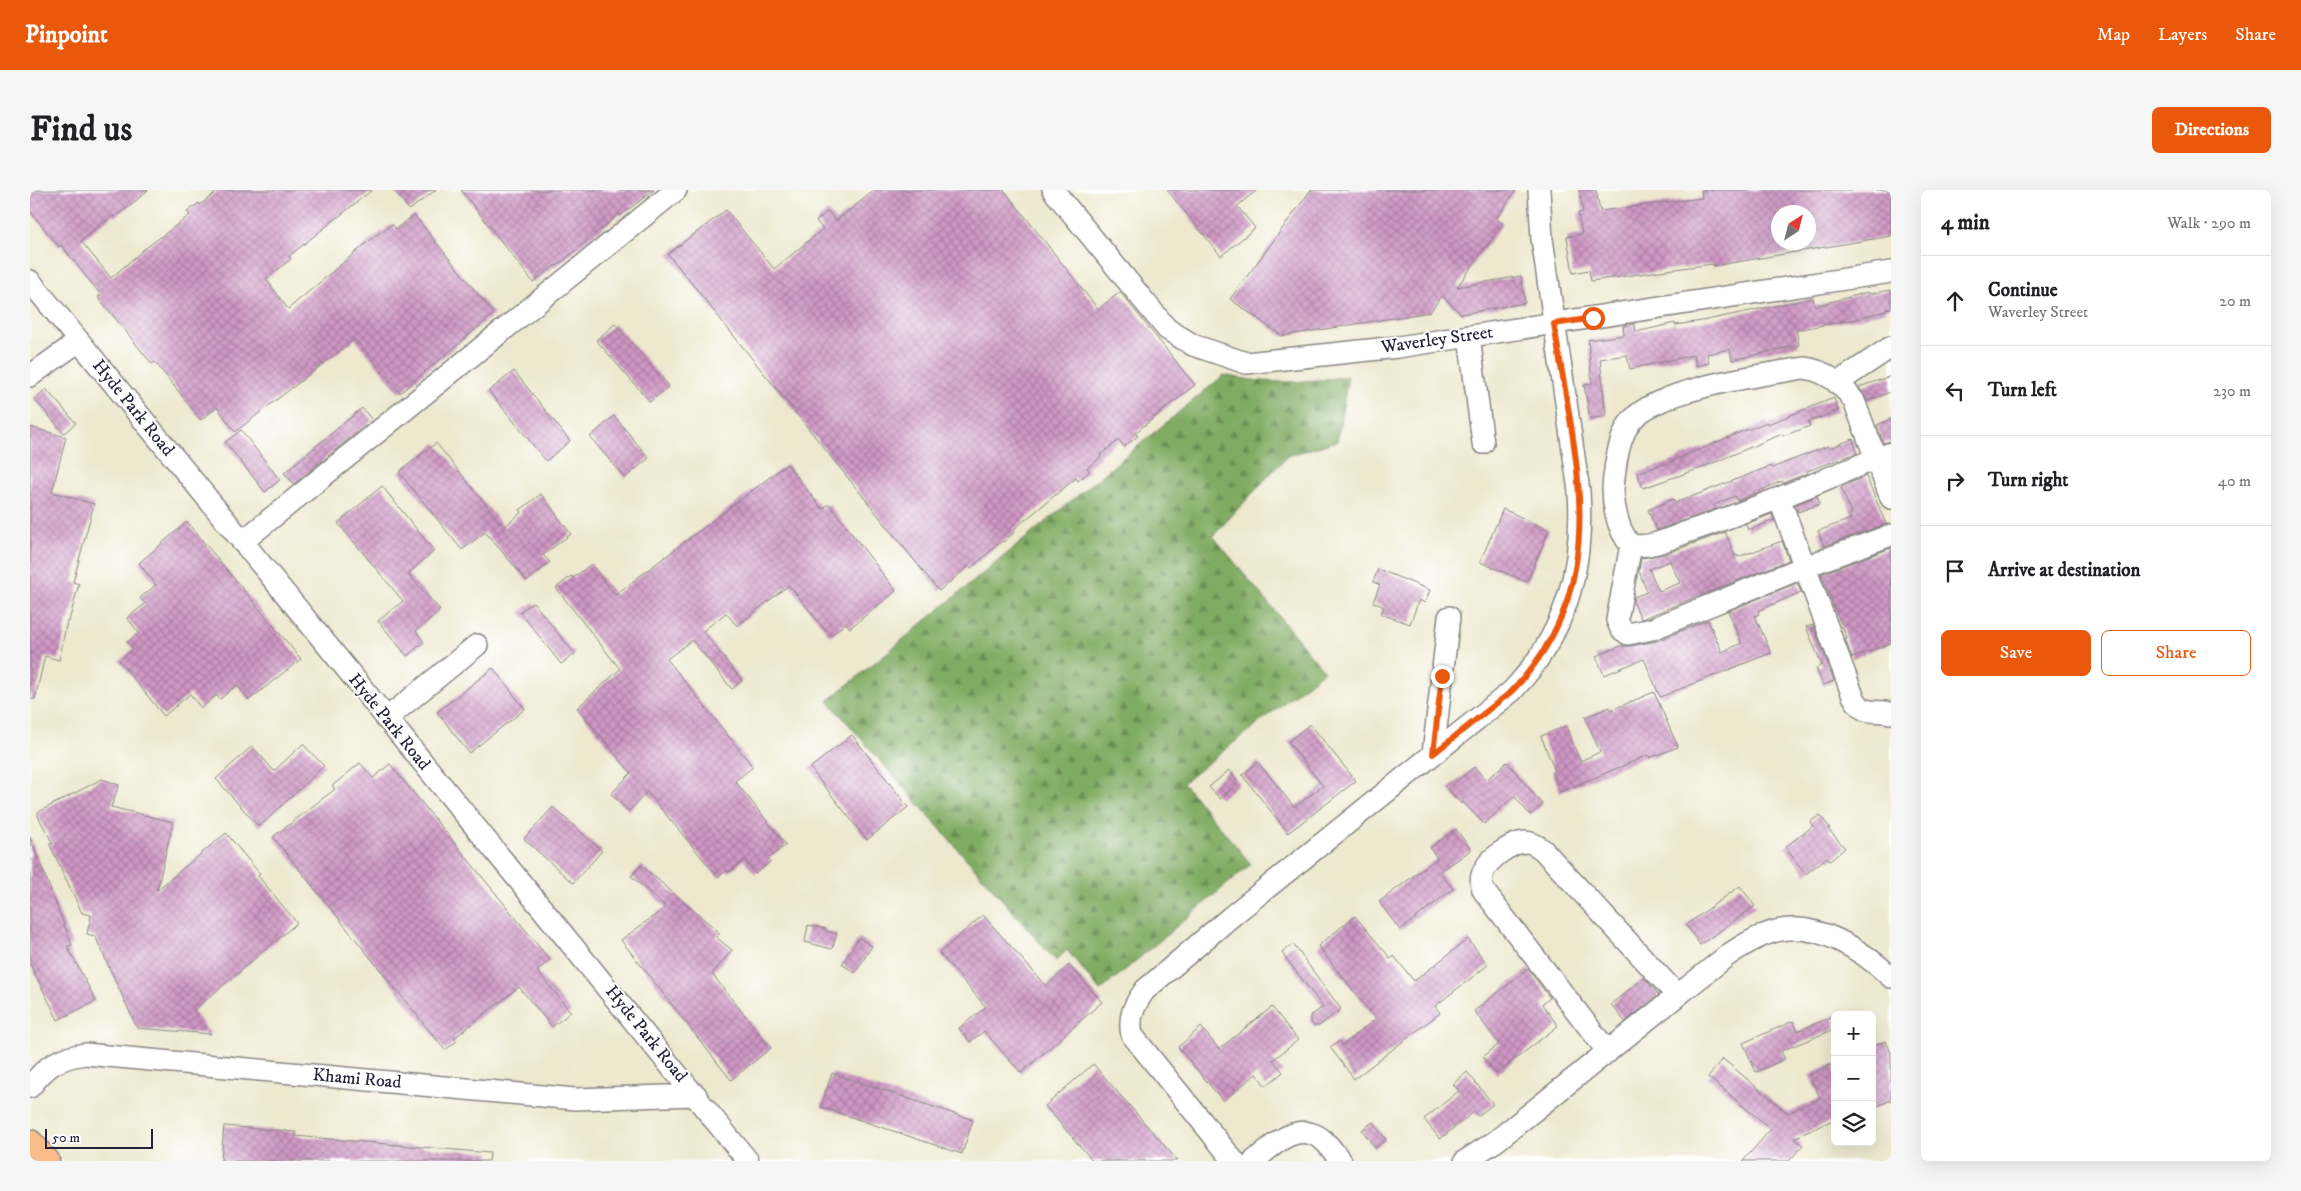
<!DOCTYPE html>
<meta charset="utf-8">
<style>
:root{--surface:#fff;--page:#f6f6f6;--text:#202124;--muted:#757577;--line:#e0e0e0;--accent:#ea580c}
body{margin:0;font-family:"IM FELL DW Pica",serif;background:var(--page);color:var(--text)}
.controls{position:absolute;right:15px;bottom:15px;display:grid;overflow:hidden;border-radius:8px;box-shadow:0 5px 20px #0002}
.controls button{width:45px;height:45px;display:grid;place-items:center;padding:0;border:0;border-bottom:1px solid var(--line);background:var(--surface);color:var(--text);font:25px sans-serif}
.compass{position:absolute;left:1741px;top:15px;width:45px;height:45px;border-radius:50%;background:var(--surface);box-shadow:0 5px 20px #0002;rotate:36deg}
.scale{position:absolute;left:15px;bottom:12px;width:108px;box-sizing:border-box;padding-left:5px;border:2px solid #22223b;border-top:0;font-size:14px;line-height:18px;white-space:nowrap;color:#22223b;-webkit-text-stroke:4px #fff;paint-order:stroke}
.stop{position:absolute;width:15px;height:15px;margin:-11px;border:4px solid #ea580c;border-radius:50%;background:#fff}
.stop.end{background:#ea580c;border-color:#fff;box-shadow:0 1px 5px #0008}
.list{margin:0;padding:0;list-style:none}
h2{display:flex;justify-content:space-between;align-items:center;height:65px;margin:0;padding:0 20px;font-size:21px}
h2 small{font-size:16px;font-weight:400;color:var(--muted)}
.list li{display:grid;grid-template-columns:32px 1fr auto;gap:15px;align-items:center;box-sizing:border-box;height:90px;padding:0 20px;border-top:1px solid var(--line)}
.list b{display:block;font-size:19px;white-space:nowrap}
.list p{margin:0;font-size:16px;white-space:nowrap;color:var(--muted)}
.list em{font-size:16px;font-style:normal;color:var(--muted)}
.actions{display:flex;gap:10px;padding:15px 20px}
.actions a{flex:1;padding:11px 0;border:1px solid var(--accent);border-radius:8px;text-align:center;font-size:18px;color:var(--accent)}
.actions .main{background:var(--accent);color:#fff}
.icon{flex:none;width:28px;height:28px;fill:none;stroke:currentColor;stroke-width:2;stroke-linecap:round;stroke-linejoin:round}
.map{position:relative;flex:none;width:1861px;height:971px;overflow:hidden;border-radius:8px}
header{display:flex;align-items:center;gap:30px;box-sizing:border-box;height:70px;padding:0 25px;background:var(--accent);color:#fff}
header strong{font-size:24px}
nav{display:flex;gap:28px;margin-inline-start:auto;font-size:18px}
.intro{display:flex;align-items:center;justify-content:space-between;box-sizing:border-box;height:120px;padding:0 30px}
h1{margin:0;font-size:35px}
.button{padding:12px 22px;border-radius:8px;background:var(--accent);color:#fff;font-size:18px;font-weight:700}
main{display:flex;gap:30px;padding:0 30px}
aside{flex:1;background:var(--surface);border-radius:8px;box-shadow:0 5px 20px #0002}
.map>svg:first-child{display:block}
</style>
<header>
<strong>Pinpoint</strong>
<nav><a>Map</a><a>Layers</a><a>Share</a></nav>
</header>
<div class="intro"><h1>Find us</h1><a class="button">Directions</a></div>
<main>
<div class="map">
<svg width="1861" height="971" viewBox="0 0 1861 971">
<defs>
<pattern id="forest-firs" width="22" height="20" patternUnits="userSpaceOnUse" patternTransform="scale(1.25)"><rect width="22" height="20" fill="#80ab62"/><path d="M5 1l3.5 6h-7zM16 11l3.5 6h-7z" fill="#688b52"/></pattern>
<pattern id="building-cross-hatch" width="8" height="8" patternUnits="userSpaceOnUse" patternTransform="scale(1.25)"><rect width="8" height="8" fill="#cf97c5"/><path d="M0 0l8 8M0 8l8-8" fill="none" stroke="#a87ba1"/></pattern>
</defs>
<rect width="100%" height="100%" fill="#fff"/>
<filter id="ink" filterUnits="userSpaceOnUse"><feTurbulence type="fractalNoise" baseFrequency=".02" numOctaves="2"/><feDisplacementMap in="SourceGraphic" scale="10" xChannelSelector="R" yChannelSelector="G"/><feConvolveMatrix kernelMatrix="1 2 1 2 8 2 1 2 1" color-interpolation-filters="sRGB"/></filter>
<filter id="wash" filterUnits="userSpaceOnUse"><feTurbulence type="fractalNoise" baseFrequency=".0096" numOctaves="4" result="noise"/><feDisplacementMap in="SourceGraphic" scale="20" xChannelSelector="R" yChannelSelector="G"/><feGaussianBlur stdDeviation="1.12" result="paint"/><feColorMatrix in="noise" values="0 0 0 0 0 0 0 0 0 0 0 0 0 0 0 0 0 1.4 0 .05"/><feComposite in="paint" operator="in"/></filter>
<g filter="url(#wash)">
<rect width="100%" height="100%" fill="#ede8ce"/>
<path fill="url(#forest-firs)" stroke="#51664e" d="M1194,185C1240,195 1272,193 1318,186L1307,251L1257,266L1183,346L1294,481L1153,593L1221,674L1070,801L1037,760L1026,771L798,511Z"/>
<g id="blocks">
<path fill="url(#building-cross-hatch)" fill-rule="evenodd" d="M0,0H118L100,16L84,27L83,25L51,51L81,88L113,60L160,25L157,22L169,13L170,15L189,0H342L259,66L261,69L236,89L258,119L345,46L362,34L366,39L384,25L464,124L370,203L325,149L205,242L187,217L171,230L125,172L122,174L68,107L71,105L31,55L29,57L0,21Z
M364,0H406L379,20Z
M431,0H624L590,26L589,24L527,76L526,75L503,92Z
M845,0H974L1068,119L1090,102L1165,195L1105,243L1108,246L1094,257L1089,250L1070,265L1071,267L1057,278L1060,281L1048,291L1046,288L984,339L986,341L973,352L972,351L941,378L939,376L909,401L638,64L696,20L744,79L793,39L786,31L798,21L806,31Z
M1137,0H1227L1207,16L1225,38L1191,66Z
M1281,0H1486L1466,29L1473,33L1427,97L1491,86L1495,113L1431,124L1412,106L1400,122L1252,146L1200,109Z
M1549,0H1566L1570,21L1672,8L1671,1L1679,0H1861V46L1683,76V74L1637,80L1561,91L1559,80L1543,83L1537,47L1552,44L1548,23L1553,22ZM1748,22H1778V52H1748Z
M1861,100V118L1856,119V121L1832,127V128L1766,140L1769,155L1702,170L1700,159L1677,164L1679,173L1666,176L1664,165L1600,179L1597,165L1570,169L1576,226L1560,229L1554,195L1562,194L1558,150L1594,145L1593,136L1605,134L1606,142L1645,133V135L1672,131L1783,108L1785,116L1838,102L1839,104Z
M585,134L639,196L620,212L566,150Z
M484,181L540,251L516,271L459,201Z
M1861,186V202L1837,211L1829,197Z
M16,199L46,233L34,243L4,209Z
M1804,208L1808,221L1778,232L1780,236L1753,246L1752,244L1671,278L1613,298L1607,283L1633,274V275L1711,242L1737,232L1738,234Z
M332,218L342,230L264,294L254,283Z
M584,226L619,268L595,288L560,247Z
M1861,229V251L1853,253L1847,235Z
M0,237L36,247L22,302L64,314L43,392L49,394L39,431H37L29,470L15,466L5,509H0Z
M211,240L250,290L235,302L195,252Z
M1823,249L1827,263L1777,281L1778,283L1753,293L1752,291L1707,311L1705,306L1684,315L1686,319L1627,340L1618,320L1643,309L1645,313L1741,276L1742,278L1798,256L1799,258Z
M406,253L474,337L492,322L490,320L511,304L541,344L513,365L520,372L497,391L455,342L432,360L369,282Z
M757,274L792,319L799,314L866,401L820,438L816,433L800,446L759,395L707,436L696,423L673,441L712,491L702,499L662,450L637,469L723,577L705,591L756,655L738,669L740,672L725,684L714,670L699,682L697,680L688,687L617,602L599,621L581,604L601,583L547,518L590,479L526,398L541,386L543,388L561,374L585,405Z
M1836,286L1856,334L1794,356L1788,341L1821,329L1819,325L1822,324L1811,297Z
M352,296L404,361L378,384L410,420L386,441L394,452L377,466L348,431L373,411L308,333Z
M1787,306L1790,314L1768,322L1765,315Z
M1473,319L1519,340L1497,392L1450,372Z
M1742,324L1744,330L1718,340L1716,334Z
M157,332L271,469L219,510L207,495L190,509L187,505L171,518L160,504L134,526L89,471L103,459L97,452L109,443L97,428L115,414L110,408L126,395L109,373Z
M1695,342L1705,366L1707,365L1708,367L1752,351L1759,370L1611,429L1603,411L1604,407L1617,402L1609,381L1611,368L1635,364ZM1640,371L1650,393L1629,401L1619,379Z
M1861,358V453L1822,468L1815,449H1817L1791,384Z
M1348,379L1400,400L1395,413L1389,410L1380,434L1351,424L1354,417L1343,412L1350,395L1343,392Z
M1767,393L1771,402L1728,421L1729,424L1725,426L1741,463L1630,507L1614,469L1574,485L1566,466L1591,456H1601L1627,451L1678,430L1692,462L1712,453L1698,421Z
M503,412L545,464L531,474L490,422Z
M1783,435L1804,491L1793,495L1786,478L1792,475L1776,437Z
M463,478L495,519L439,563L407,522Z
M1624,502L1648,557L1620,568L1619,565L1530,602L1522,582L1525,581L1511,546L1536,536L1550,571L1570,562L1555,527L1580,517L1581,520Z
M1280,534L1326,591L1258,643L1212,585L1228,572L1264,617L1293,596L1258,552Z
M822,545L878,617L837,650L780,578Z
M273,554L294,576L229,637L186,589L222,556L244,581Z
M1477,572L1513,615L1500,625L1484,606L1454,634L1433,612L1431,614L1418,599L1444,577L1456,590Z
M330,573L343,588L360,574L520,770L507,781L541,822L522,837L489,797L424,848L427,851L415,860L243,647L305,599L302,596Z
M1199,580L1209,593L1190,609L1179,597Z
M72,589L89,595L81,617L143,632L127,700L196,643L230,684L228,686L267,733L163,821L181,844L107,838L65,746L57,744L61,725L52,723L19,653L23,654L8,626V622Z
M523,617L572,661L543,693L494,649Z
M1790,625L1800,638L1798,639L1815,658L1800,671L1797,667L1776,684L1755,657L1783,636L1780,632Z
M1426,639L1441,660L1410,682L1423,699L1370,740L1349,712L1407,668L1400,658Z
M0,647L42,755L37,756L66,811L28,830L0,774Z
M611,675L690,743L686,747L702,760L682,784L741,858L701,890L591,750L636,717L601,686Z
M1710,696L1725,716L1670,755L1656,735Z
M953,725L1016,796L1039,775L1072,812L991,883L954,841L940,852L929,838L956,817L909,763Z
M1325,726L1361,769L1364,766L1384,791L1438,749L1458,775L1405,816L1410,823L1324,889L1300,857L1310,851L1312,855L1346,829L1288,756Z
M778,735L796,739V741L807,744L802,759L775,752Z
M829,748L842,756L825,783L812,774Z
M1263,754L1311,819L1289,836H1284L1280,831V826L1293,817L1252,763Z
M1498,779L1520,808L1512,814L1528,836L1466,884L1453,867L1469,854L1444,821Z
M1614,788L1629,805L1595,832L1581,814Z
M1242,817L1268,850L1243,870L1253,882L1236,896L1226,884L1193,911L1148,857L1171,837L1189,859Z
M1805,825V839L1751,861L1755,869L1726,882L1713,853L1763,831L1768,841Z
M1856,851L1861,863V910L1842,919V856Z
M1693,869L1758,923L1790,908L1779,885L1805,873V929L1764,948L1773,955L1759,971H1713L1741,939L1678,887Z
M1063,874L1148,971H1063L1015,916Z
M1437,882L1463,914L1448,926L1444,922L1410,949L1394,929L1429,901L1423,894Z
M802,883L943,930L932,964L791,917Z
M1343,932L1356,950L1345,958L1332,940Z
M194,936L266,942V946L460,963L459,971H191Z"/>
</g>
</g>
<g filter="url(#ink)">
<use href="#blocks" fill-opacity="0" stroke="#888584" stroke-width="1"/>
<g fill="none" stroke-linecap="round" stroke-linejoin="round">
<g stroke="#888584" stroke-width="24">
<path id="minor" d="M1023,0L1137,139L1163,155L1216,173L1368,157L1861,82
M0,91L718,971
M1439,146L1453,253
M0,186L49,151
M1807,193L1861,157
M1861,263L1845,269C1784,294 1723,320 1660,341C1642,347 1621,359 1601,355C1586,339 1581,308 1584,287C1586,269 1590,244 1602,230C1629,198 1733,185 1774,178C1795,180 1813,195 1824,211L1861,308
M1749,308L1823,506C1834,527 1841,519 1861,523
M212,352L646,0
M1601,355L1587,430L1591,439L1598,444L1622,439L1774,377L1861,345
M356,529L447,455
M1403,564L1419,427
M1578,862L1453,700C1452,695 1450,690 1452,685C1456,670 1480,653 1495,652C1502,652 1508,656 1513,660L1647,805
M0,897C17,875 28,868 55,864L545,909L666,905
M1204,971L1102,845C1098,827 1104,815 1115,800L1203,725L1482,501C1536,444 1554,379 1549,301L1512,49L1509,0
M1224,971C1242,956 1268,929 1293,950C1299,955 1305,964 1311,971
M1435,971L1466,951L1698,765C1713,755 1729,745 1746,741C1787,730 1833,761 1861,787"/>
</g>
<g stroke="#888584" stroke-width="29">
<path id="major" d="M0,953L16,971"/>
</g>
<use href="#minor" stroke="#fff" stroke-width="21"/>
<use href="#major" stroke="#f9bc8a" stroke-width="26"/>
</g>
</g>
<g fill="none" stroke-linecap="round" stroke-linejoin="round" filter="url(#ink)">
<path stroke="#ea580c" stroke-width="6" d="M1412,486L1403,564L1482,501C1586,392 1544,266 1524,134L1563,128"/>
</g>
<g text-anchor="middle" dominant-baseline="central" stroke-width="4" stroke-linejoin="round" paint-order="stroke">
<g font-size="18" fill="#22223b" stroke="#fff">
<text transform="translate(1407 150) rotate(-8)">Waverley Street</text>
<text transform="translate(103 218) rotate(51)">Hyde Park Road</text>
<text transform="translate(359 532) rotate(51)">Hyde Park Road</text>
<text transform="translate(616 844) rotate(51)">Hyde Park Road</text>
<text transform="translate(327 889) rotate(5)">Khami Road</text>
</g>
</g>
</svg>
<div class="controls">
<button>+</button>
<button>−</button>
<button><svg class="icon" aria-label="layers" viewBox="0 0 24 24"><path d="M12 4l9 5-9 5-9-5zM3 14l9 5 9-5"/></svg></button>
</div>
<svg class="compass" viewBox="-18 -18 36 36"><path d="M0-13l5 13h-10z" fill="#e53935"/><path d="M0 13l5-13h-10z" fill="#757577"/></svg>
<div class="scale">50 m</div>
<div class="stop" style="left:1563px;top:128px"></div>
<div class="stop end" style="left:1412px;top:486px"></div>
</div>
<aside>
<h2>4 min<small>Walk · 290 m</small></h2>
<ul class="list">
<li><svg class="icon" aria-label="ahead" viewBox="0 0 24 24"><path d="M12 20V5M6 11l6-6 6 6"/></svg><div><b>Continue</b><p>Waverley Street</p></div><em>20 m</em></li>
<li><svg class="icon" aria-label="left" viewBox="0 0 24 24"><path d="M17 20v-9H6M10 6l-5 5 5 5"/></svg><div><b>Turn left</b></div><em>230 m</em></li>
<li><svg class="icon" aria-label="right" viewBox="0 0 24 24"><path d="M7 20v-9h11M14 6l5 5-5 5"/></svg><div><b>Turn right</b></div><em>40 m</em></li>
<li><svg class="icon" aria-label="arrive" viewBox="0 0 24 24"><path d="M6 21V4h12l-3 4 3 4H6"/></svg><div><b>Arrive at destination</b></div></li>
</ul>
<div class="actions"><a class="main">Save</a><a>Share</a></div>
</aside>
</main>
